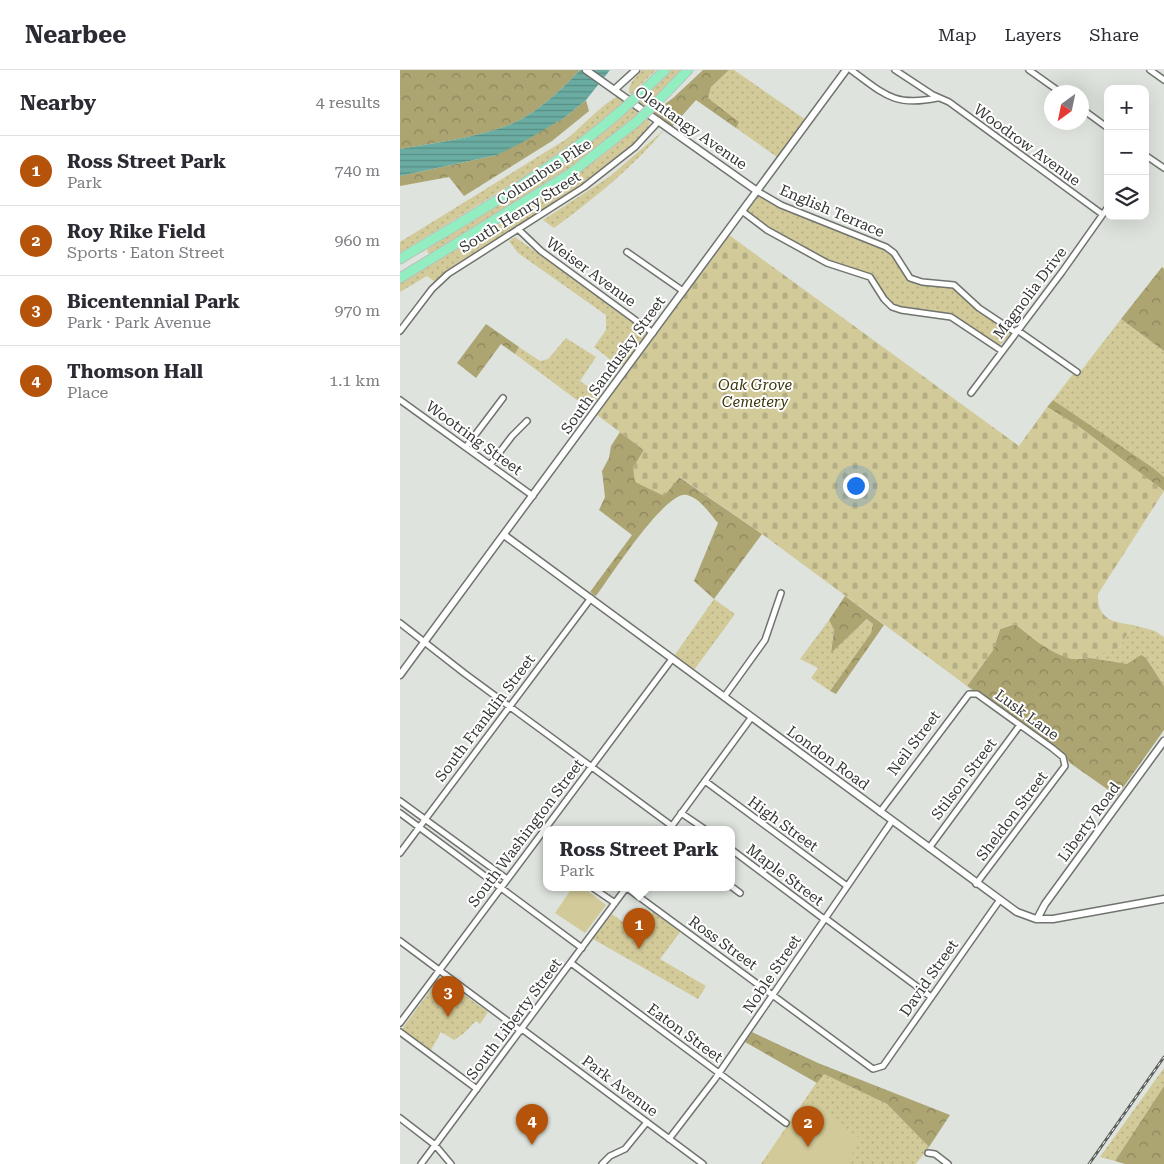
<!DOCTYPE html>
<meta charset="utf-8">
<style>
:root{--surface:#fff;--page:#f7f7f7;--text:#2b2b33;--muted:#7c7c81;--line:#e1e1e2;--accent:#b45309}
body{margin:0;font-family:"Roboto Serif",serif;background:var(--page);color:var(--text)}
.controls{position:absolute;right:15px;top:15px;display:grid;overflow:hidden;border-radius:10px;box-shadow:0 5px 20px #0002}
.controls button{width:45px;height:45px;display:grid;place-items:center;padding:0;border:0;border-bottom:1px solid var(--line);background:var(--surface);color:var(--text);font:25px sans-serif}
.compass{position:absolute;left:644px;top:15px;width:45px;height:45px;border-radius:50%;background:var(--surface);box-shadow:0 5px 20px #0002;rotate:213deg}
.you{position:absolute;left:455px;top:415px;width:18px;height:18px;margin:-12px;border:4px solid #fff;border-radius:50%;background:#1a73e8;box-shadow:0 0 0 8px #1a73e833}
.badge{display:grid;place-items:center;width:32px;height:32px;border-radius:50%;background:var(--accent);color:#fff;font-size:16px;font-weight:700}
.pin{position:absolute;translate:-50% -41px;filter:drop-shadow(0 1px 2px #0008)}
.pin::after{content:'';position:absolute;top:26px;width:18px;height:15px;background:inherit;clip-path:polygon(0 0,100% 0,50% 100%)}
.popup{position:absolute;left:143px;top:756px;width:192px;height:65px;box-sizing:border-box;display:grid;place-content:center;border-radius:10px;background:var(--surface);filter:drop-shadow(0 1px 4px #0005);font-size:16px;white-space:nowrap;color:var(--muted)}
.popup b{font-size:19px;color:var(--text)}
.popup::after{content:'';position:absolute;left:50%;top:100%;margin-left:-10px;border:10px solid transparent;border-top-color:var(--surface)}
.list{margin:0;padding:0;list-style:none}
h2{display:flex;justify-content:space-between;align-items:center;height:65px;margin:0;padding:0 20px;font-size:21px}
h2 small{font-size:16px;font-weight:400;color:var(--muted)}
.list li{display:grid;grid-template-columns:32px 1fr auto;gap:15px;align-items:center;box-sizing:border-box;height:70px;padding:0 20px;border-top:1px solid var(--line)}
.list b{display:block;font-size:19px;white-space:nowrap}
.list p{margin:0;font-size:16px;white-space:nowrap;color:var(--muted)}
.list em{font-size:16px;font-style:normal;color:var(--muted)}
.icon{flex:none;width:28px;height:28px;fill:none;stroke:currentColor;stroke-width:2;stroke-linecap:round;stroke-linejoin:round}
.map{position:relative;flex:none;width:764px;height:1094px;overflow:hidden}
header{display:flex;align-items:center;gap:30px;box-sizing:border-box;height:70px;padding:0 25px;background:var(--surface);border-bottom:1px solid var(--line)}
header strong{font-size:24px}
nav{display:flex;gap:28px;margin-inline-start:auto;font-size:18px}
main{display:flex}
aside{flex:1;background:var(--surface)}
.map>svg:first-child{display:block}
</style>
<header>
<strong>Nearbee</strong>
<nav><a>Map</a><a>Layers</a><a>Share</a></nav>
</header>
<main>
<aside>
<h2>Nearby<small>4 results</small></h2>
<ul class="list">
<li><span class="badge">1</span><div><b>Ross Street Park</b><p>Park</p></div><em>740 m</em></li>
<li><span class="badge">2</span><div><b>Roy Rike Field</b><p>Sports · Eaton Street</p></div><em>960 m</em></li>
<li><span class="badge">3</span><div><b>Bicentennial Park</b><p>Park · Park Avenue</p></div><em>970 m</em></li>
<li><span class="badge">4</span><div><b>Thomson Hall</b><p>Place</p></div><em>1.1 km</em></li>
</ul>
</aside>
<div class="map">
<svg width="764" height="1094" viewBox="0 0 764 1094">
<defs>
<pattern id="grass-dots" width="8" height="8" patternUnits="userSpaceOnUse" patternTransform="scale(1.25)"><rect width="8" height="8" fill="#d2ca99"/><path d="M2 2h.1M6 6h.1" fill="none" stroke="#b5ae84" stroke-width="1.8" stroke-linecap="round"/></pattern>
<pattern id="forest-crowns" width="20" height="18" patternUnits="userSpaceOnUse" patternTransform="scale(1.25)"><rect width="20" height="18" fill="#aca471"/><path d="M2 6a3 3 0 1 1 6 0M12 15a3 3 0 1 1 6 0" fill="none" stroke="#8d865e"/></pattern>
<pattern id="cemetery-stones" width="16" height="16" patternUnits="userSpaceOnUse" patternTransform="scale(1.25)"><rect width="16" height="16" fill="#d2ca99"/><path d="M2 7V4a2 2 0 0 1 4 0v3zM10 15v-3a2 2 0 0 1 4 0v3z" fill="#b5ae84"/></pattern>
<pattern id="water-rules" width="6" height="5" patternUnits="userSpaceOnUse" patternTransform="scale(1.25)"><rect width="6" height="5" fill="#6aaca1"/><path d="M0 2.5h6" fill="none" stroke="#588d84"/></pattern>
</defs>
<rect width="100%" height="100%" fill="#dee3dd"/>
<path fill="url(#grass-dots)" d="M242,0H256L230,25C226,15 236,7 242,0Z
M269,0H283L246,37L237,31Z
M329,0H334L406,50L377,87L336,58L338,52L308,28L311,17Z
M217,27L225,31L185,66L156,87L0,183V172L168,68C179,59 207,30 217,27Z
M232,37L240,42L177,95L33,184L28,183L27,180L31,175C100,132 171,92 232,37Z
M246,48L250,52L247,61L235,72L174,121L59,192L35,212L27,206L0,222V213C84,162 174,116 246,48Z
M265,59C232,98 195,128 154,158L143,150L209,107Z
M360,124L436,160L479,176L494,187L505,206L514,212L552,216L611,264L599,276L590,273L564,253L546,244L494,236L486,229L476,210L470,205L428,192L375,163L346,143Z
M115,167L248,263L223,295L220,297L194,277L206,260V245L118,183L109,171Z
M721,249L764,281V407L653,330L673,304L677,306Z
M166,268L196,287L180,311L200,325L189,339L115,284L119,277L140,291L148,289Z
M314,529L335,544L294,600L274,586Z
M468,549L473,554L471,563L430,621L411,608L418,598L400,589L429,550L434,560L431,582Z
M733,555L755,561L764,567V616L746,588L727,595L690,588L719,578Z
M254,841L281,861L260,889L306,916L298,929L193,869L212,844L238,863Z
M40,907L88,942L80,954L76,951L63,964L54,970L41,962L31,980L2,959Z
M764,998V1016L715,1091L700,1087Z
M423,1003L487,1034L529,1077L516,1094H361Z"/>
<path fill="url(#forest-crowns)" d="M0,0H180C160,21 134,46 106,56C73,68 35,73 0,79Z
M303,0H329L311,17L308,28L339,52L336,58L296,30L272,57L253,43L273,28Z
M186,30L189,41L152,71L64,126L49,107L0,116V106L97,85L164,48Z
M762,197L764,199V281L721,249Z
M86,254L119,277L115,284L101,274L76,308L57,293Z
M653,330L753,398L764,407V421L678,356L647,337Z
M220,362L244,380L233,398L279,407L362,464L314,529L294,511L318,453C310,444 300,428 287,425C266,419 209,509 196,526L190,522L232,465L199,440L205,427L202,401L209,388L211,376Z
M445,526L484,555L436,624L430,621L471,563L473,554L467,549L431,583L434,560L429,550Z
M615,554L639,573L672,589L690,588L727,594L741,585L746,588L764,616V660L717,726L670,693L664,684L567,616L593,580L600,559Z
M352,962L418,993L550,1045L529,1077L487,1034L424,1004L417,1013L345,972Z
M764,1016V1094H725L715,1091Z"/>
<path fill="url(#cemetery-stones)" d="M329,165L619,376L647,337L678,356L764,421L698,524C697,549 712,552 733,555L719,578C704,583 688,591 673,589C653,586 630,566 615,554L600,559L593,580L567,616L362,464L280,407L264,426L235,412L233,398L244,380L197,345Z"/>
<path fill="#d2ca99" d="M172,818H184L206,835L185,863L155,843Z
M409,1031L462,1070L445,1094H363Z"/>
<path fill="url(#water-rules)" d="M180,0H210L186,30L164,48L121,73L97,85L0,106V79C35,73 73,68 106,56C134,46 160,21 180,0Z"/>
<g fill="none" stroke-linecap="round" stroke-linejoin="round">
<g stroke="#70746f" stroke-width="8">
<path id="minor" d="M451,0C484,24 494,37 537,28
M495,0L533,25L549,32L702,144
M629,0L660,22
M750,0L764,10
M682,39L708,58
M745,85L764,98
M357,121L381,135L486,177L494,183L510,208L522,212L554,215L579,238L615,262
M342,141L367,160L427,193L470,207L484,229L492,237L501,240L551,247L602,281
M118,159L141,181L253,263
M227,182L283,221
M617,260L677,302
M0,261L32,219L48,204L184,117L235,77L259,51
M571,323L662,202L708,137
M0,330L133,426
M66,377L103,328
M90,395L112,366L127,351
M0,553L64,603L272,756
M324,627L365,570L381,523
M305,711L447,816
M0,731L107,809
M480,742L569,624H577L652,678L663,687L665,696L576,814
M0,743L182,878
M281,743L306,760
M269,760L351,648
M529,778L620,655
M332,780L424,849
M0,783L191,528
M332,817L340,823
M193,818L215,833
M227,818L473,999L483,996L599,831
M425,848L531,927
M0,871L121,961
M171,893L386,1053
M0,953L272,589
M122,959L303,1094
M0,962L77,1019
M0,1048L35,1075L51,1094
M269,1069L315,1009L492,751
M528,1083L535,1084L548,1094
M21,1094L226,818
M202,1094L210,1086L225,1079L247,1052"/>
</g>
<g stroke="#70746f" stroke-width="9">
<path id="tertiary" d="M186,0L357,121
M214,20L236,0
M104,465L617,842L636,849H653L764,829
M0,605L446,0
M637,849L645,834L764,671"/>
</g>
<g stroke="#bebfbe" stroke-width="11">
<path id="motorway" d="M242,22L265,0
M259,30L288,0
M0,189C76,143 155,99 222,40
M0,208L171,103L236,52"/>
</g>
<use href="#minor" stroke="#fff" stroke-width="5"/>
<use href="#tertiary" stroke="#fff" stroke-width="6"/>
<use href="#motorway" stroke="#92eec0" stroke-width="9"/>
<g stroke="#5c5f5c" stroke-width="3">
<path id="rail" d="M689,1094L764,987"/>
</g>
<use href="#rail" stroke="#fff" stroke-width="1" stroke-dasharray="4" stroke-linecap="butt"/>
<g stroke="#bebfbe" stroke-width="11" stroke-linecap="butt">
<path id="motorway-bridge" d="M222,40L242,22
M236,52L259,30"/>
</g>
<use href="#motorway-bridge" stroke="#92eec0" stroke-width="9"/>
</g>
<g text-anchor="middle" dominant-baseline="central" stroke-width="4" stroke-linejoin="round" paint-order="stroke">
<g font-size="15" fill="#353735" stroke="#fff">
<text transform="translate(291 58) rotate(35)">Olentangy Avenue</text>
<text transform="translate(627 75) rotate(36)">Woodrow Avenue</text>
<text transform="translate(144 102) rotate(-33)">Columbus Pike</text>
<text transform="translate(432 141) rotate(23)">English Terrace</text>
<text transform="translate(120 142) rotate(-32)">South Henry Street</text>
<text transform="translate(191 202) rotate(36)">Weiser Avenue</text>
<text transform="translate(630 223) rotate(-53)">Magnolia Drive</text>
<text transform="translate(213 295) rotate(-54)">South Sandusky Street</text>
<text transform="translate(74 368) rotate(36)">Wootring Street</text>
<text transform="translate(627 645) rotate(36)">Lusk Lane</text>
<text transform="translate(85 648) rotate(-53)">South Franklin Street</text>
<text transform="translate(514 673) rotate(-53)">Neil Street</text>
<text transform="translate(428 688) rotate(36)">London Road</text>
<text transform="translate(564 709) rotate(-53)">Stilson Street</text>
<text transform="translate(612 746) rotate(-53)">Sheldon Street</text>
<text transform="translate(689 752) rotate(-54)">Liberty Road</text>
<text transform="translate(383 754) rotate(36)">High Street</text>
<text transform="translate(126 763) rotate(-53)">South Washington Street</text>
<text transform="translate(385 805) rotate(37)">Maple Street</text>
<text transform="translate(323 873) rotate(36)">Ross Street</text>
<text transform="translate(372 904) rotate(-56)">Noble Street</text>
<text transform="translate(529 908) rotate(-55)">David Street</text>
<text transform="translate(114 949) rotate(-53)">South Liberty Street</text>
<text transform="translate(285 963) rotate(36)">Eaton Street</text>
<text transform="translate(220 1016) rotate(37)">Park Avenue</text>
</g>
<g font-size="15" font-style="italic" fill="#3c350a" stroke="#fff">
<text x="355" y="315">Oak Grove<tspan x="355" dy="17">Cemetery</tspan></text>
</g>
</g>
</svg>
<div class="controls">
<button>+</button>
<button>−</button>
<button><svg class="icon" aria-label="layers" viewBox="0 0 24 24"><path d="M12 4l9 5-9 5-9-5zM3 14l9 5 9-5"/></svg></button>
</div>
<svg class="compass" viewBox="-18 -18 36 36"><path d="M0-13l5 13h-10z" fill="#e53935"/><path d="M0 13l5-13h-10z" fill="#7c7c81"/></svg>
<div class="you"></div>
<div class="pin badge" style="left:239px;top:879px">1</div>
<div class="popup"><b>Ross Street Park</b>Park</div>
<div class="pin badge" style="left:408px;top:1077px">2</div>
<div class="pin badge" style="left:48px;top:947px">3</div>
<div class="pin badge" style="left:132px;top:1075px">4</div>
</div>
</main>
